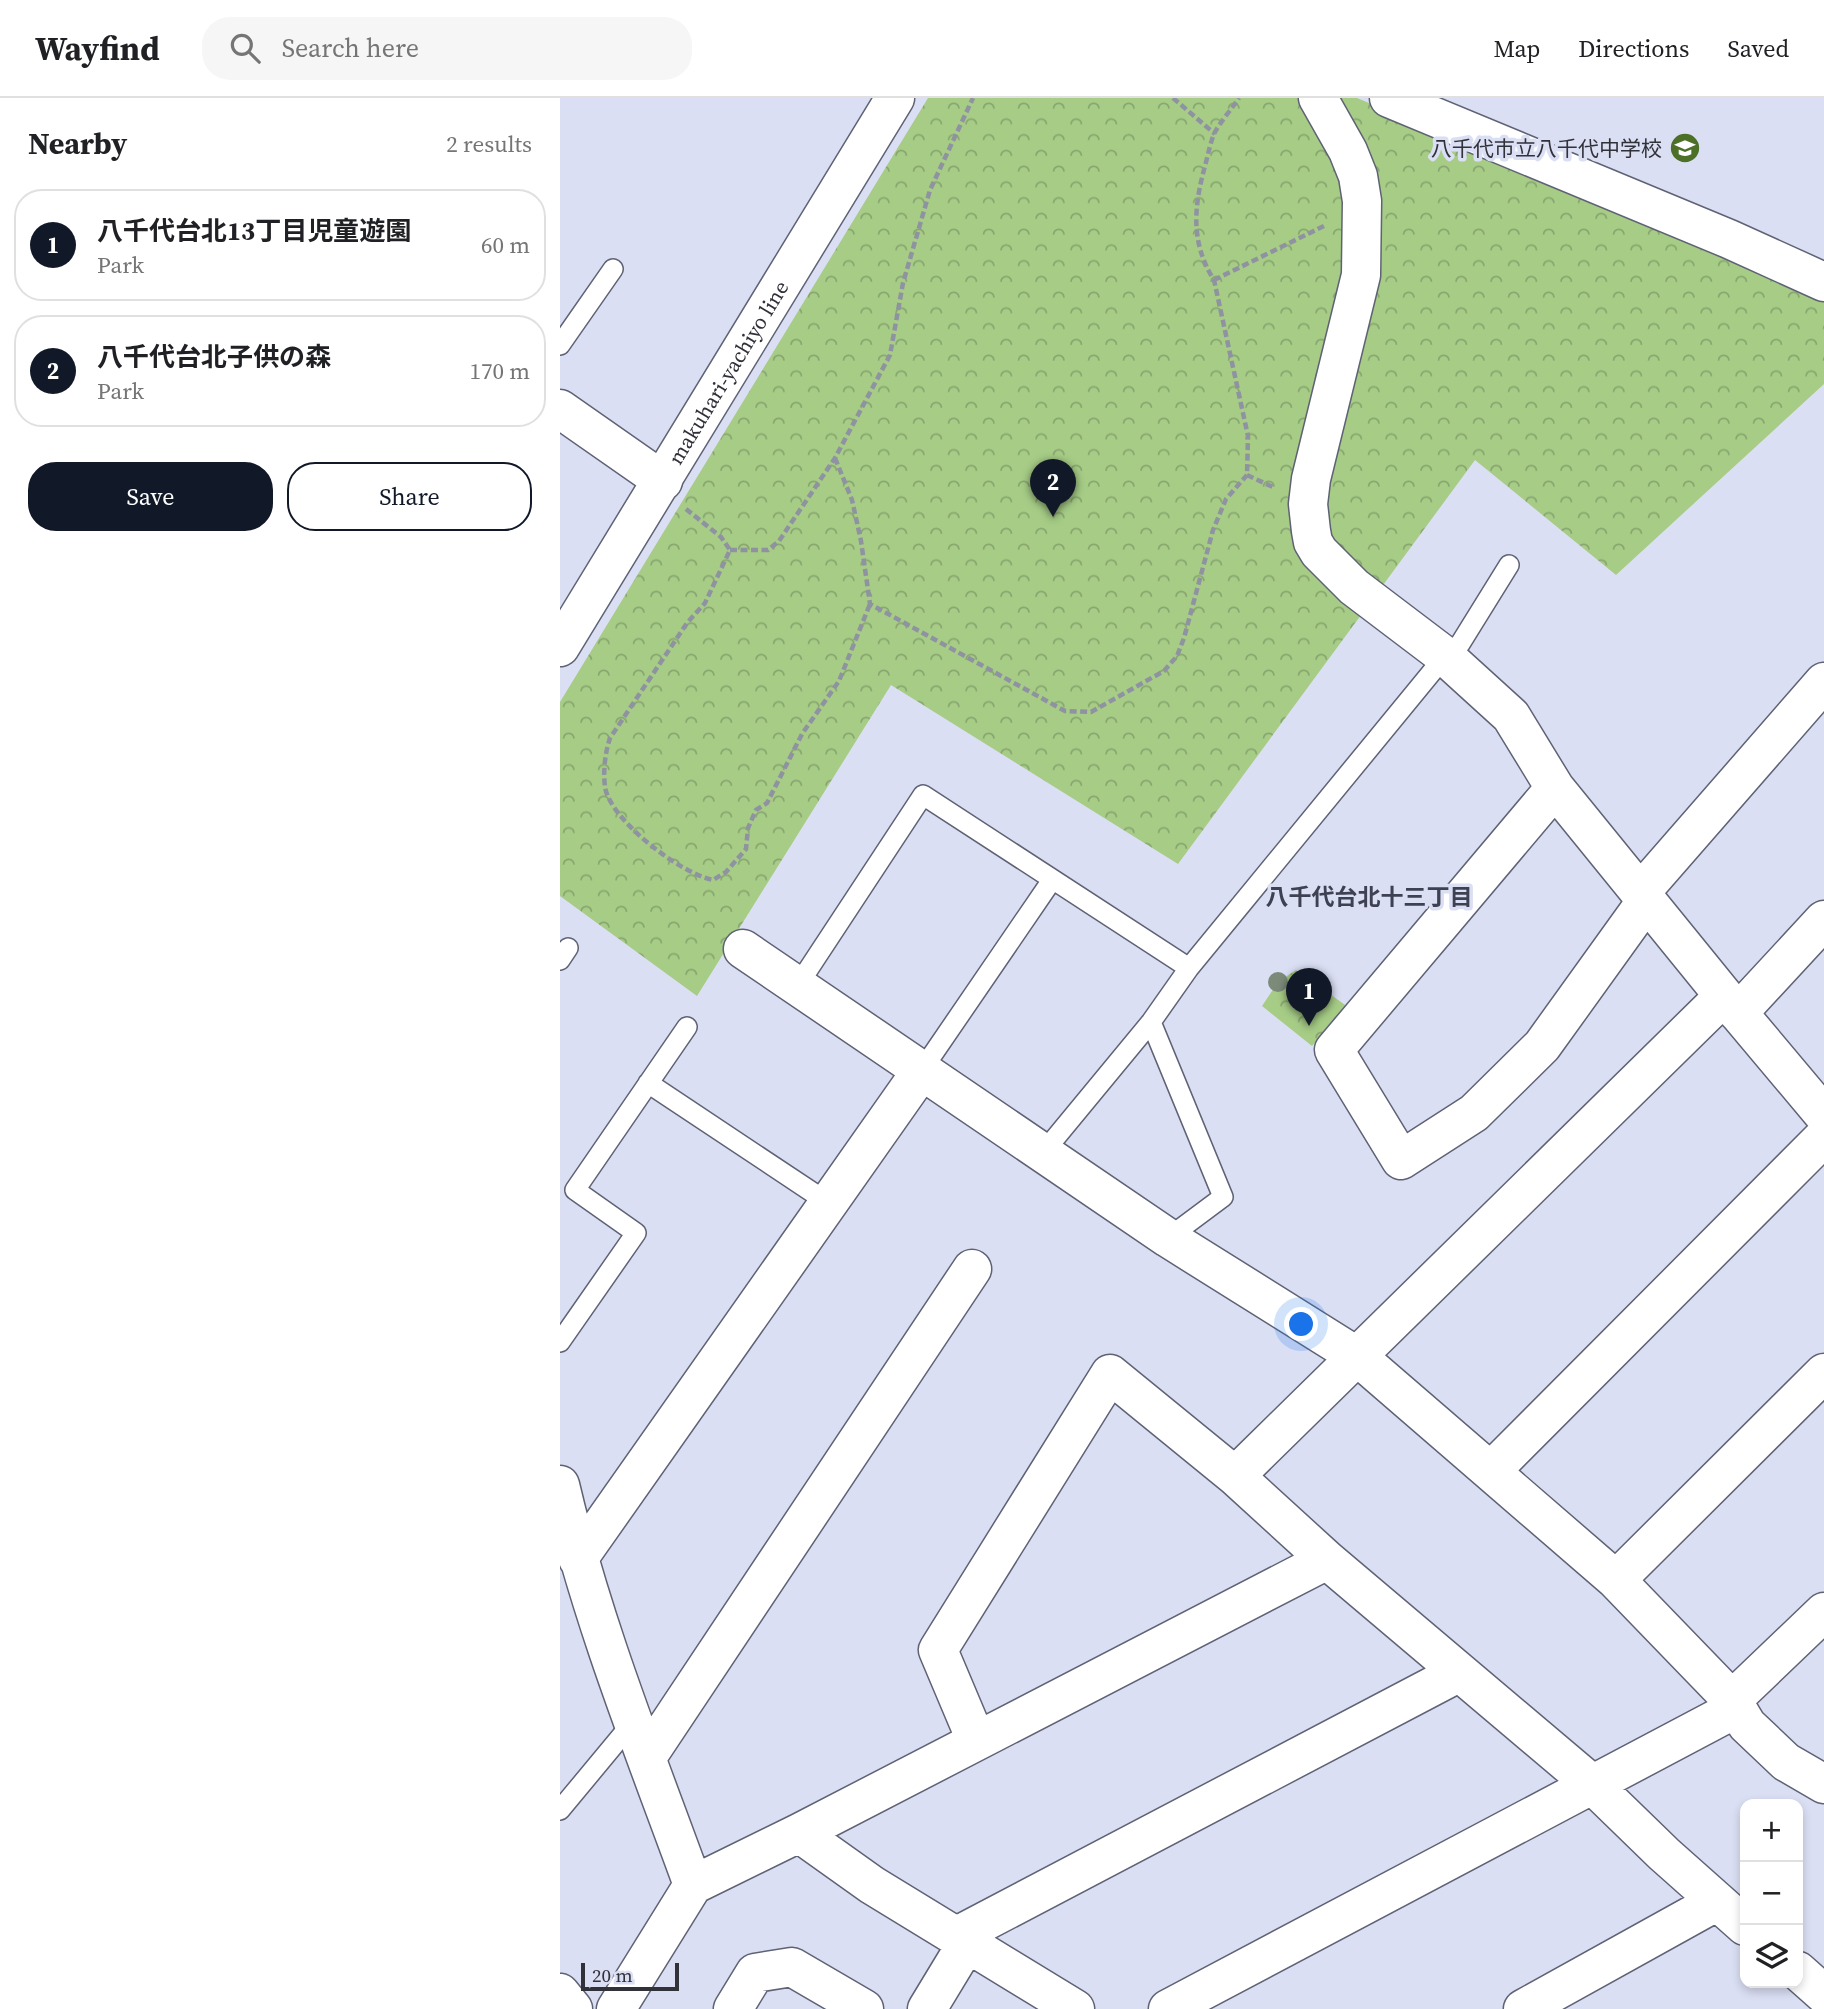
<!DOCTYPE html>
<meta charset="utf-8">
<style>
:root{--surface:#fff;--page:#f6f6f6;--text:#202124;--muted:#757577;--line:#e0e0e0;--accent:#111827}
body{margin:0;font-family:"Source Serif 4","Noto Sans JP",serif;background:var(--page);color:var(--text)}
.controls{position:absolute;right:21px;bottom:21px;display:grid;overflow:hidden;border-radius:14px;box-shadow:0 4px 10px #0003}
.controls button{width:63px;height:63px;display:grid;place-items:center;padding:0;border:0;border-bottom:2px solid var(--line);background:var(--surface);color:var(--text);font:35px sans-serif}
.scale{position:absolute;left:21px;bottom:18px;width:98px;box-sizing:border-box;padding-left:7px;border:4px solid #303139;border-top:0;font-size:19px;line-height:24px;white-space:nowrap;color:#303139;-webkit-text-stroke:5px #dbdff4;paint-order:stroke}
.you{position:absolute;left:742px;top:1227px;width:24px;height:24px;margin:-18px;border:5px solid #fff;border-radius:50%;background:#1a73e8;box-shadow:0 0 0 10px #1a73e833}
.badge{display:grid;place-items:center;width:46px;height:46px;border-radius:50%;background:var(--accent);color:#fff;font-size:23px;font-weight:700}
.pin{position:absolute;translate:-50% -58px;filter:drop-shadow(0 2px 4px #0008)}
.pin::after{content:'';position:absolute;top:37px;width:24px;height:21px;background:inherit;clip-path:polygon(0 0,100% 0,50% 100%)}
.list{margin:0;padding:0;list-style:none}
h2{display:flex;justify-content:space-between;align-items:center;height:91px;margin:0;padding:0 28px;font-size:30px}
h2 small{font-size:23px;font-weight:400;color:var(--muted)}
.list li{display:grid;grid-template-columns:46px 1fr auto;gap:21px;align-items:center;box-sizing:border-box;height:112px;margin:0 14px 14px;padding:0 14px;border:2px solid var(--line);border-radius:28px}
.list b{display:block;font-size:26px;white-space:nowrap}
.list p{margin:0;font-size:23px;white-space:nowrap;color:var(--muted)}
.list em{font-size:23px;font-style:normal;color:var(--muted)}
.actions{display:flex;gap:14px;padding:21px 28px}
.actions a{flex:1;padding:16px 0;border:2px solid var(--accent);border-radius:28px;text-align:center;font-size:24px;color:var(--accent)}
.actions .main{background:var(--accent);color:#fff}
.icon{flex:none;width:38px;height:38px;fill:none;stroke:currentColor;stroke-width:2;stroke-linecap:round;stroke-linejoin:round}
.map{position:relative;flex:none;width:1264px;height:1911px;overflow:hidden}
header{display:flex;align-items:center;gap:42px;box-sizing:border-box;height:98px;padding:0 35px;background:var(--surface);border-bottom:2px solid var(--line)}
header strong{font-size:33px}
nav{display:flex;gap:38px;margin-inline-start:auto;font-size:24px}
.search{width:490px;height:63px;background:var(--page);display:flex;align-items:center;gap:18px;box-sizing:border-box;padding:0 24px;border-radius:28px;color:var(--muted);font-size:26px}
main{display:flex}
aside{flex:1;background:var(--surface)}
.map>svg:first-child{display:block}
</style>
<header>
<strong>Wayfind</strong>
<div class="search"><svg class="icon" aria-label="search" viewBox="0 0 24 24"><circle cx="10" cy="10" r="6"/><path d="M15 15l6 6"/></svg>Search here</div>
<nav><a>Map</a><a>Directions</a><a>Saved</a></nav>
</header>
<main>
<aside>
<h2>Nearby<small>2 results</small></h2>
<ul class="list">
<li><span class="badge">1</span><div><b>八千代台北13丁目児童遊園</b><p>Park</p></div><em>60 m</em></li>
<li><span class="badge">2</span><div><b>八千代台北子供の森</b><p>Park</p></div><em>170 m</em></li>
</ul>
<div class="actions"><a class="main">Save</a><a>Share</a></div>
</aside>
<div class="map">
<svg width="1264" height="1911" viewBox="0 0 1264 1911">
<defs>
<pattern id="park-crowns" width="20" height="18" patternUnits="userSpaceOnUse" patternTransform="scale(1.75)"><rect width="20" height="18" fill="#a6cc86"/><path d="M2 6a3 3 0 1 1 6 0M12 15a3 3 0 1 1 6 0" fill="none" stroke="#88a66f"/></pattern>
</defs>
<rect width="100%" height="100%" fill="#dbdff4"/>
<path fill="url(#park-crowns)" d="M368,0H797L1163,152L1264,198V286L1056,477L915,362L618,766L331,587L137,898L0,798V604Z
M736,872L788,909L752,948L702,908L718,884Z"/>
<g fill="none" stroke-linecap="round" stroke-linejoin="round">
<g stroke="#5f6275" stroke-width="22">
<path id="lane" d="M0,247L53,171
M0,862L8,850
M238,887L363,697L629,870
M591,924L663,1099L608,1140
M362,972L492,782
M88,985L270,1106
M482,1056L591,924L629,870L885,558L900,546L949,467
M0,1244L76,1135L15,1092L127,929
M0,1712L73,1624"/>
</g>
<g stroke="#5f6275" stroke-width="41">
<path id="street" d="M758,0L788,53L798,78L802,103L801,177L751,381L748,406L751,433L753,444L759,454L794,489L885,558L951,618L995,690L1164,898L1264,1017
M829,0L1169,141L1264,184
M0,311L103,383
M995,690L774,952L841,1062L914,1015L982,948L1087,802
M1080,795L1264,584
M183,851L608,1140L798,1259L1056,1482L1172,1602L1187,1627L1226,1664L1264,1686
M1178,915L1264,822
M931,1373L1264,1039
M675,1378L1164,898
M0,1387C32,1524 85,1655 133,1787
M18,1461L362,972
M1056,1482L1264,1275
M1172,1602L1264,1514
M416,1642L378,1552L550,1276L675,1378L767,1462L1033,1687L1104,1756L1185,1828
M87,1659L412,1171
M239,1735L312,1787L515,1911
M395,1839L898,1575
M1238,1873L1264,1896
M0,1895L13,1911
M56,1911L133,1787L239,1735L767,1462
M173,1911L195,1875L232,1869L304,1911
M367,1911L407,1845
M608,1911L1177,1610
M963,1911L1156,1804"/>
</g>
<g stroke="#5f6275" stroke-width="41">
<g id="secondary">
<path id="s1" d="M0,549L335,0"/>
</g>
</g>
<path stroke="#8f92a1" stroke-width="4.5" stroke-dasharray="7 3.5" stroke-linecap="butt" d="M613,0L655,36
M654,182L766,127
M275,360L292,402L301,443L310,506L505,613L531,614L604,573L617,558L624,540L653,432L666,401L687,377L688,338L654,182C630,144 634,108 645,68C648,57 650,46 654,36C660,24 671,12 679,0
M687,377L715,390
M126,411L161,439L170,452L145,505L127,525L50,640C45,655 43,673 45,689C50,722 121,776 153,782L166,774L186,751L188,730L196,712L207,705L242,636L279,583L310,506
M170,452H208L219,443L275,360L330,257L343,185L370,92L413,0"/>
<use href="#lane" stroke="#fff" stroke-width="19"/>
<use href="#street" stroke="#fff" stroke-width="38"/>
<use href="#secondary" stroke="#fff" stroke-width="38"/>
</g>
<circle fill="#7b8a79" cx="718" cy="884" r="10"/>
<defs>
<g id="school-disc" transform="scale(1.575)"><circle r="9.5" fill="#4c7028" stroke="#dbdff4"/><path d="M0-5L7-2L0 1L-7-2ZM-4 1L0 2.5L4 1V4Q0 6-4 4Z" fill="#fff"/></g>
</defs>
<g fill-rule="evenodd">
<use href="#school-disc" x="1125" y="50"/>
</g>
<g text-anchor="middle" dominant-baseline="central" stroke-width="7" stroke-linejoin="round" paint-order="stroke">
<g font-size="21" fill="#303139" stroke="#dbdff4" text-anchor="end">
<text x="1102" y="50">八千代市立八千代中学校</text>
</g>
<g font-size="21" fill="#303139" stroke="#dbdff4">
<text stroke="none"><textPath href="#s1" startOffset="322">makuhari-yachiyo line</textPath></text>
</g>
<g font-size="23" font-weight="bold" fill="#3e4152" stroke="#dbdff4">
<text x="809" y="799">八千代台北十三丁目</text>
</g>
</g>
</svg>
<div class="controls">
<button>+</button>
<button>−</button>
<button><svg class="icon" aria-label="layers" viewBox="0 0 24 24"><path d="M12 4l9 5-9 5-9-5zM3 14l9 5 9-5"/></svg></button>
</div>
<div class="scale">20 m</div>
<div class="you"></div>
<div class="pin badge" style="left:749px;top:928px">1</div>
<div class="pin badge" style="left:493px;top:419px">2</div>
</div>
</main>
